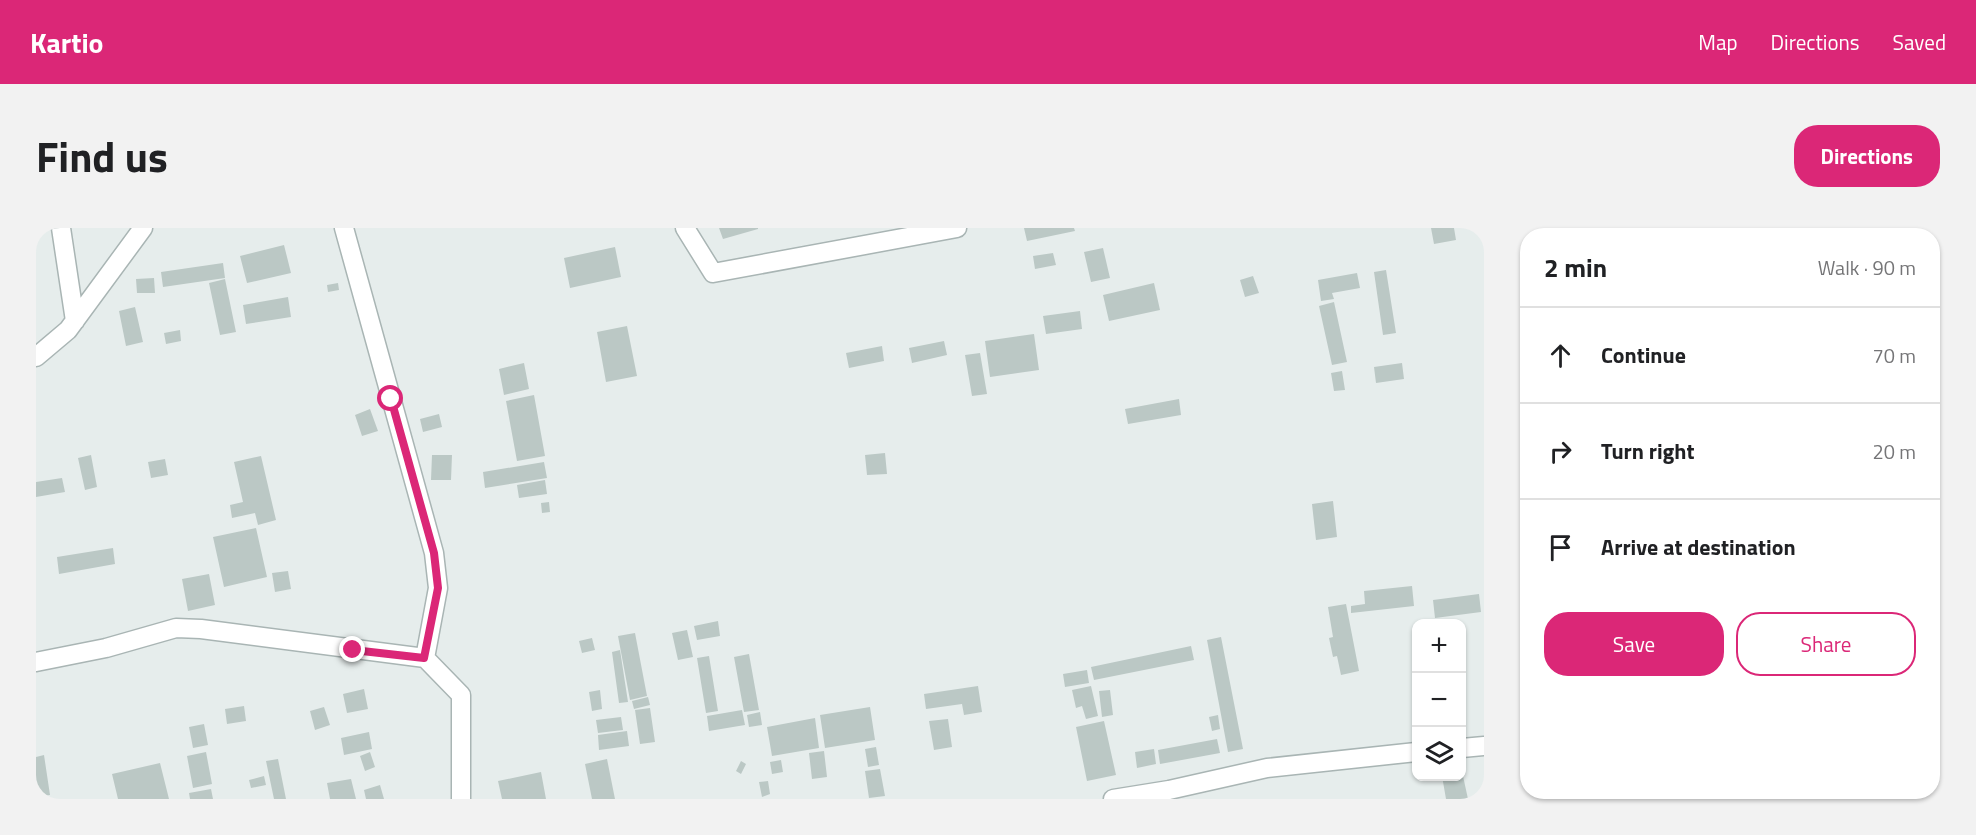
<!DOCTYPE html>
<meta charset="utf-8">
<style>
:root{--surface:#fff;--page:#f2f2f2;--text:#202124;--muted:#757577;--line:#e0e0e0;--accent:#db2777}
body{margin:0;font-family:"Titillium Web",sans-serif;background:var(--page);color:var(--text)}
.controls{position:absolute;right:18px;bottom:18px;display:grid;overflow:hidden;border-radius:12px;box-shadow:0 2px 4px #0004}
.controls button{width:54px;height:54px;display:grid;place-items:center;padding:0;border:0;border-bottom:2px solid var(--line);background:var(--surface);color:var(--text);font:30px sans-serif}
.stop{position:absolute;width:18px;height:18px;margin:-14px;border:4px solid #db2777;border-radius:50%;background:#fff}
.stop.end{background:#db2777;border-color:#fff;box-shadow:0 2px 6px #0008}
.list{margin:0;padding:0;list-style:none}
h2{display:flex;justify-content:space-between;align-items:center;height:78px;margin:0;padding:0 24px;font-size:26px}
h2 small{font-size:20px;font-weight:400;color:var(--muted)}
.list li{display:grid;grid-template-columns:39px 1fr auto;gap:18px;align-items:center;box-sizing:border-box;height:96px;padding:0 24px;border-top:2px solid var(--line)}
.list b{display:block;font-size:22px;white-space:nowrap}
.list em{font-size:20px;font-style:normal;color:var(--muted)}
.actions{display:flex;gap:12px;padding:18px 24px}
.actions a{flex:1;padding:14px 0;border:2px solid var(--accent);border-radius:24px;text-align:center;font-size:21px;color:var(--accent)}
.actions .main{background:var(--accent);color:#fff}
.icon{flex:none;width:33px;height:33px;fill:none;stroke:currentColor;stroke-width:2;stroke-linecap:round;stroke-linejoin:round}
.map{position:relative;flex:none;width:1448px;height:571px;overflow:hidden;border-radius:24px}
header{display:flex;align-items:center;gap:36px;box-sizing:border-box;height:84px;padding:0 30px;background:var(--accent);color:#fff}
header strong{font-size:28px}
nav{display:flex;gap:33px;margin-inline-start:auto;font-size:21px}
.intro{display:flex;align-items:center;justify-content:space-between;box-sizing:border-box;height:144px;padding:0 36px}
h1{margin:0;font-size:42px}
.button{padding:15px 27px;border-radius:24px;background:var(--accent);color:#fff;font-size:21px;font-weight:700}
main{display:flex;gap:36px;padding:0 36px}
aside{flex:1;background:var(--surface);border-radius:24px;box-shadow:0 2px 4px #0004}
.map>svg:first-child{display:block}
</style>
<header>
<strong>Kartio</strong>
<nav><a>Map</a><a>Directions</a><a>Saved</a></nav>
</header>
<div class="intro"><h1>Find us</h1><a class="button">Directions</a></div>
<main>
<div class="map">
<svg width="1448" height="571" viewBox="0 0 1448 571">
<rect width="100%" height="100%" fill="#e6edec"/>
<path fill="#bbc8c5" d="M683,0H722V1L687,11Z
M988,0H1038L1039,3L991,13Z
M1395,0H1418L1420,12L1398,16Z
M248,17L255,45L211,55L204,28Z
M579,19L585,49L534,60L528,30Z
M1067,20L1074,50L1055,54L1048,24Z
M1017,25L1020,37L999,41L997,28Z
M187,35L189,50L127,59L125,44Z
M1350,42L1360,105L1347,107L1338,44Z
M1321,45L1324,60L1296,65L1298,71L1285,73L1282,52Z
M1217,48L1223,65L1209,69L1204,52Z
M118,50L119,65H101L100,51Z
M189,51L200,104L184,107L173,55Z
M302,55L303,62L292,64L291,57Z
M1118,55L1124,82L1073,93L1067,67Z
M252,69L255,89L210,96L207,77Z
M1298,74L1311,134L1296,137L1283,78Z
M99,79L107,114L90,118L83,83Z
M1044,83L1046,101L1010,106L1007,88Z
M591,98L601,148L570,154L561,104Z
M144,102L145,113L130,116L128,105Z
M998,106L1003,142L954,149L949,113Z
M908,113L911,127L876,135L873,120Z
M846,118L848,133L813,140L810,125Z
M944,125L951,166L936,168L929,127Z
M488,135L493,161L468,167L463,141Z
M1366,135L1368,151L1340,155L1338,139Z
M1306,143L1309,162L1298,163L1295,145Z
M498,167L509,228L481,233L470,173Z
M1143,171L1145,187L1092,196L1089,181Z
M334,181L342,203L326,208L319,187Z
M403,186L406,199L387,204L384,191Z
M849,225L851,246L831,247L829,227Z
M55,227L61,259L49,262L42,230Z
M396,227H416L415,252H395Z
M225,228L240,292L222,297L219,285L196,290L194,277L207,274L198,234Z
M129,231L132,247L115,250L112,234Z
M508,234L511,250L449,260L447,244Z
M26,250L29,264L0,269V254Z
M509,252L511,266L483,270L481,257Z
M1297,273L1301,309L1280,312L1276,276Z
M513,274L514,284L506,285L505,275Z
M220,300L231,349L188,359L177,309Z
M77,320L79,336L23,346L21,329Z
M252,343L255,361L239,364L236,345Z
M173,346L179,377L152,383L146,351Z
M1376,358L1378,378L1315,385V378L1329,376L1328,363Z
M1443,366L1445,384L1399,390L1397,372Z
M1310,376L1323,443L1305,447L1301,428L1297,429L1293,410L1297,409L1292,379Z
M682,393L684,408L661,412L658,398Z
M651,402L657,429L642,432L636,405Z
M599,405L611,468L594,472L582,408Z
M1185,409L1207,521L1192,524L1171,412Z
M556,410L559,422L546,425L543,413Z
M1155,418L1158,432L1058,452L1055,439Z
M584,422L592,474L583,475L576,424Z
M713,426L723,482L708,484L698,429Z
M673,428L682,483L670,485L661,430Z
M1051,442L1053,455L1029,459L1027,446Z
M942,458L946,484L928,487L926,476L890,481L888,466Z
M1055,458L1062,488L1050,491L1046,478L1040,480L1036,462Z
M328,461L332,481L311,485L307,466Z
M564,462L566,481L556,483L553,464Z
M1074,462L1077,487L1066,489L1063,463Z
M612,469L614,477L598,481L596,473Z
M208,478L210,493L191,496L189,481Z
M288,479L294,497L279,502L274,483Z
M834,479L839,512L789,520L784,487Z
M614,480L619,514L604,516L599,482Z
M706,482L709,497L673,503L671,488Z
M724,484L726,497L713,499L711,487Z
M1182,487L1184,501L1176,503L1173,489Z
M585,489L587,502L562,505L560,492Z
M779,490L783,520L736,528L731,499Z
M912,491L916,519L898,522L893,493Z
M1068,493L1080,547L1051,553L1040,499Z
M168,496L172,517L157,520L153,499Z
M591,503L593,518L563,522L562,507Z
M333,504L336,521L308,527L305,510Z
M1181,511L1184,525L1124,536L1122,522Z
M840,519L843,537L832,539L829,521Z
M1118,521L1120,536L1101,540L1099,524Z
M788,523L791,549L776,551L773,525Z
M170,524L176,556L157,560L151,528Z
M334,524L339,539L329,543L324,528Z
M8,527L14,567L0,569V529Z
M242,531L250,571H238L230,533Z
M571,531L579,571H556L549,536Z
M745,532L747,544L736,546L734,534Z
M705,533L710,536L705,546L700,543Z
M124,535L133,571H82L76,546Z
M844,541L849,568L833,570L829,543Z
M505,544L510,571H466L462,553Z
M228,548L230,557L215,560L213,552Z
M1406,548H1427L1432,571H1410Z
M315,551L320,571H294L291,555Z
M732,553L734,566L726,569L723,554Z
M344,557L348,571H330L328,562Z
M175,561L177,571H154L153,565Z"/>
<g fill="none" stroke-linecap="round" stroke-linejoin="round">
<g stroke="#a9b5b4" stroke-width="21">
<path id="minor" d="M25,0L39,93
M308,0L398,325L402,360L389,430
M649,0L677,45L921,0
M0,129L32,102L107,0
M0,434L70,420L140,400L165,401L389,430L425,467V571
M1426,520L1448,518
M1077,571L1133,562L1231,540L1380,524"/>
</g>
<use href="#minor" stroke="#fff" stroke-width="18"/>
</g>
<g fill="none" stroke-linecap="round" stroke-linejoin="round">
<path stroke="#db2777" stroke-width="8" d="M317,422L388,430L402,360L398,325L355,171"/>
</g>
</svg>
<div class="controls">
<button>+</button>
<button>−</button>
<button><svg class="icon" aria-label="layers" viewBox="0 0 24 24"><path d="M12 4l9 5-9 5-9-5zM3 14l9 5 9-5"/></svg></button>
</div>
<div class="stop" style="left:355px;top:171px"></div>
<div class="stop end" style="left:317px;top:422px"></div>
</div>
<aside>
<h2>2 min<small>Walk · 90 m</small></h2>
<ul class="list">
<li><svg class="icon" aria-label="ahead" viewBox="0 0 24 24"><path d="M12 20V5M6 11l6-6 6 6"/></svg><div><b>Continue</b></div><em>70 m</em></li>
<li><svg class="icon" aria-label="right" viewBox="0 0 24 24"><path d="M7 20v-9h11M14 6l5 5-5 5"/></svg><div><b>Turn right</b></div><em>20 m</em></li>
<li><svg class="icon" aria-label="arrive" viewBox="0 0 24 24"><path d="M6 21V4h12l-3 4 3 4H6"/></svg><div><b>Arrive at destination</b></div></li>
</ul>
<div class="actions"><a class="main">Save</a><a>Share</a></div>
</aside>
</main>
